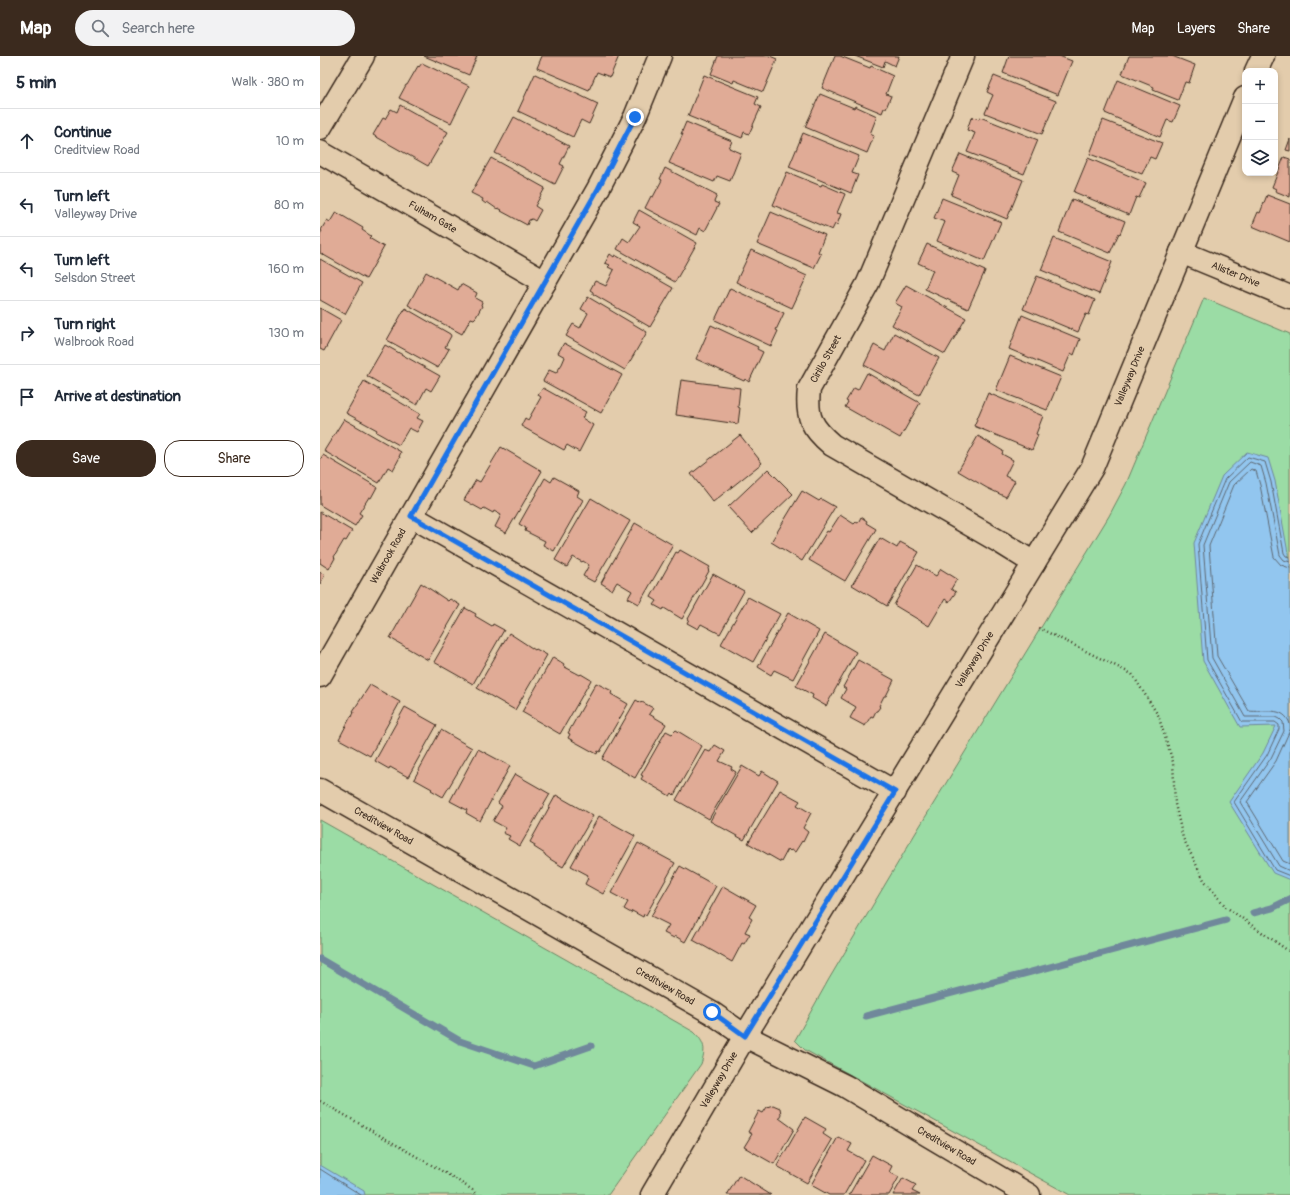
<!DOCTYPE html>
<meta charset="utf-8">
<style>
:root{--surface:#fff;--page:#f2f2f3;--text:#1f2937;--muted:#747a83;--line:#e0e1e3;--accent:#3b2a1e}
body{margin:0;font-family:Pangolin,sans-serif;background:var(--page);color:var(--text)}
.controls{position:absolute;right:12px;top:12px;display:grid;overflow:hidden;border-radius:8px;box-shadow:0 2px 6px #0003}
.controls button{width:36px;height:36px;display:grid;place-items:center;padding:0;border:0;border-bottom:1px solid var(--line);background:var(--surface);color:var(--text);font:20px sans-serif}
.stop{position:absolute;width:12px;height:12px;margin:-9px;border:3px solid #1a73e8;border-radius:50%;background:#fff}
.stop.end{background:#1a73e8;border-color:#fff;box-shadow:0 1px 4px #0008}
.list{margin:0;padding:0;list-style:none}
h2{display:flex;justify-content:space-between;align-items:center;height:52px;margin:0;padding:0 16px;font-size:17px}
h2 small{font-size:13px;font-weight:400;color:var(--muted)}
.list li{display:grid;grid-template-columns:26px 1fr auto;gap:12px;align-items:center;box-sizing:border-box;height:64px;padding:0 16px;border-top:1px solid var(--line)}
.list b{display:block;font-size:15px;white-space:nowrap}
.list p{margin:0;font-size:13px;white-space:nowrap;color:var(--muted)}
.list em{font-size:13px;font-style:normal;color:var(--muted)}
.actions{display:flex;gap:8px;padding:12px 16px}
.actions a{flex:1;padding:9px 0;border:1px solid var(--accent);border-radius:16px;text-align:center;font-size:14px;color:var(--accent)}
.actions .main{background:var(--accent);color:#fff}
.icon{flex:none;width:22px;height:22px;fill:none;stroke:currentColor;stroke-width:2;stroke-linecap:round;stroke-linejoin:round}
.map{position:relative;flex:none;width:970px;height:1139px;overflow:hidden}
header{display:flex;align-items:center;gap:24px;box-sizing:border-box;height:56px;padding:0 20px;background:var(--accent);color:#fff}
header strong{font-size:19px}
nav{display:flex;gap:22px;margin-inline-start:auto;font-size:14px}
.search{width:280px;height:36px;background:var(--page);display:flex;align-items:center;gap:10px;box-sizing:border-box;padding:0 14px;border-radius:22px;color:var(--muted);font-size:15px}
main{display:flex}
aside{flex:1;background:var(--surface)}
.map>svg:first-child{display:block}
</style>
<header>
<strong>Map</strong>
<div class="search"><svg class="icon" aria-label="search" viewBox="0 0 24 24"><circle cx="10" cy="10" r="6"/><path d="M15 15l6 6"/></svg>Search here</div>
<nav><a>Map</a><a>Layers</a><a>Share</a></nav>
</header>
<main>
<aside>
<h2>5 min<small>Walk · 380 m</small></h2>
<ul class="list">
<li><svg class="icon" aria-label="ahead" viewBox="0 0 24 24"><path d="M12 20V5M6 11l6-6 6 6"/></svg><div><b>Continue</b><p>Creditview Road</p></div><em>10 m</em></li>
<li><svg class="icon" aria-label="left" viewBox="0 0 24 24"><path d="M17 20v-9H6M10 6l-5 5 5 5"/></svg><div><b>Turn left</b><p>Valleyway Drive</p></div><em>80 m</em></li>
<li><svg class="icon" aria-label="left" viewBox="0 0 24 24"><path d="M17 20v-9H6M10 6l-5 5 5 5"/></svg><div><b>Turn left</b><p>Selsdon Street</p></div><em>160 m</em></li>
<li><svg class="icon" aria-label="right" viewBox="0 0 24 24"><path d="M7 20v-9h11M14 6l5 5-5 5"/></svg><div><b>Turn right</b><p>Walbrook Road</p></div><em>130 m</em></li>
<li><svg class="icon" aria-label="arrive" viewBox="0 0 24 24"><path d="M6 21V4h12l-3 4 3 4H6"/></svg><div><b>Arrive at destination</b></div></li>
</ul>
<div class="actions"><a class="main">Save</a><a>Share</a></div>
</aside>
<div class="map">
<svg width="970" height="1139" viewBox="0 0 970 1139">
<rect width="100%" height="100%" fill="#e3ccac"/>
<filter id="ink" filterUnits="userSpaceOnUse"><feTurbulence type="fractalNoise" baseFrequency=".025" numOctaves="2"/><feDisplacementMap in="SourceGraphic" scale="8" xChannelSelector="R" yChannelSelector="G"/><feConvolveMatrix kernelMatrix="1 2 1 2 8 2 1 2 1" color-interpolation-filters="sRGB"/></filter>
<g filter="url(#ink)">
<path fill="#9bdca5" stroke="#6b8362" d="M884,242L970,278V1139H750L485,994L475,984L509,923L595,778L789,460L806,428Z
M0,764L374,976C385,987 386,993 381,1008L288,1139H0Z"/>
<path fill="#92c6ef" stroke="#6f889b" d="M927,396L948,402L955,425L970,508V824L953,817L909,746L943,697L956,670L920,671L883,605L874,487L902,420Z
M0,1109L44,1135L45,1139H0Z"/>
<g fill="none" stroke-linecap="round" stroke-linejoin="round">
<path stroke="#5e6872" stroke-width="1" d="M970,501L966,500L964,497L951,426L945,406L928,401L905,423L878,488L887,604L922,666H955L959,669V673L947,699L914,746L955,814L970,820
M970,506L964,504L960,499L946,427L941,410L930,406L909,426L883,489L892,602L925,661H956L960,663L963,666L964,675L951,702L920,746L959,810L970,815
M970,512L961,509L954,501L940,429L936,415L931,413L914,429L889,490L897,600L929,655C943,657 964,649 970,668
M970,674L956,705L927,746L963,805L970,808
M0,1113L41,1139"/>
<path stroke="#6f889b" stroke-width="7" d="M933,857L952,852L970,843
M0,903L140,985L214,1010L271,990
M546,960L906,864"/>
</g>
<path fill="#e0ab96" stroke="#3b2a1e" d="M104,0H157L149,19Z
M222,0H299L290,21L277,16L269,34L217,12Z
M398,0H450L457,3L443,36L414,24L413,27L391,18Z
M515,0H520L550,12L551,10L573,20L566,38L571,40L566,52H564L562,57L502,32Z
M535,0H579L575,10L565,5L563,11Z
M689,0H739L752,5L738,39L683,17Z
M809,0H852L875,9L869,27L865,26L858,44L833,34L834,31L802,18Z
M102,7L149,30L131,67L79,42L86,29H87L98,10L99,11Z
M215,18L278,48L269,68L261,64L253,81L198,55Z
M384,19L438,41L435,48L441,51L429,78L424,76L422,82L368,60Z
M674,20L736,45L722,78L688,65V66L665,57L673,39L667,36Z
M798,24L860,50L853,66L847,64L840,81L785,57Z
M500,38L534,52L535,50L557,60L550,78L554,80L547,97L485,71Z
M80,49L128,76L108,110L53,79L63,62L65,63L71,53L77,56Z
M194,61L249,90L240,108L244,110L235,128L175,97Z
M653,61L659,63L660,61L718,84L704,118L647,96L655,77L647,74L651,62L652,63Z
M783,64L842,87L835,103L830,101L822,118L770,98Z
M366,66L412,85L409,92L421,97L410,125L397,120L394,126L349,107L363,78H361Z
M483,77L539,100L532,117L538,119L531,137L469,111Z
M970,83V95L966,94Z
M640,98L703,124L687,163L631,139L639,119L632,116Z
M964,101L970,103V141L955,135L956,133L952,131Z
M171,102L225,132L215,150L221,154L215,165L212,163L209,164L207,169L181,155L182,154L178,152L177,153L167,146L166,148L162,145L163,143L151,137Z
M768,102L826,127L819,142L816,141L809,159L754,136Z
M345,112L397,139L394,146L399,148L385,175L380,172L377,179L325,152L331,140L333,141L342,124L340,123Z
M467,116L501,130L502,128L525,138L517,157L521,158L517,169L515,168L512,174L453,149Z
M947,139L970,148V186L932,170L938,156L940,157Z
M622,142L681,166L664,205L617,185L625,166L614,162Z
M752,143L805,165L800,178L799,177L790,197L739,176Z
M319,154L377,187L355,226L297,193L303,182L309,186L320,170L313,166Z
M16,156L43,172L42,174L51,180L49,182L64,191L46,223L0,197V178L2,175L1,174L7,164L10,166Z
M451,156L505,179L498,196L501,198L494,212L437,188Z
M734,182L792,206L779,238L721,214Z
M607,188L665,215L648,253L605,233L613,214L598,207Z
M431,194L487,220L472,252L416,226Z
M290,198L294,201L295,199L353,232L330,271L273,238V236L270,234L275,225L286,230L294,214L288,211L290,209L285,207Z
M0,203L42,227L25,258L0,244Z
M106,216L138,234L141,228L157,237L155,242L162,246L161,249L162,250L156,261L154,263L151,262L142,278L88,249Z
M717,220L775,244L769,259L766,258L758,276L703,253Z
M586,229L646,262L625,298L572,269L582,251L575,247Z
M410,232L464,257L456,274L458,275L451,290L395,264Z
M268,241L327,276L305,314L246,280L253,268L260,272L268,257L261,253Z
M0,252L21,264L4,295L0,293Z
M85,252L130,278L131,280L125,291L129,293L118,312L67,284Z
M702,259L760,283L754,299L751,297L743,316L689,293Z
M391,269L438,291L437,293L443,296L429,326L425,323L424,325L376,303Z
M574,277L619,302L599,339L544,309L554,289L565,295Z
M244,287L302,319L281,357L223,325L229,314L236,317L242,308L245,301L238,297Z
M65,289L120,320L111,335L106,332L97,349L47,320Z
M690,300L741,321L727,354L676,334Z
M547,317L600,347L580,382L525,351L528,346L526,345L534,332L538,334Z
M361,324L420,332L418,351L420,352L418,368L356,359Z
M44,325L100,358L97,362L103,365L97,376L89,372L79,389L56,376L57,374L26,357Z
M223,332L266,356L262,362L273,369L259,396L247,389L244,394L201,370L205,362L208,364L221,341L218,339Z
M668,337L723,360L716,378L718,379L712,394L654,370Z
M24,363L81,396L79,401H80L73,414L68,411L59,427L4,395Z
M420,379L442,407L393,446L371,418Z
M658,380L683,395L682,398L693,404L685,420L695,425L686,441L667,432L638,415Z
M181,391L222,415L186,477L175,471L181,459L174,455L173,457L164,452L162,454L144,444L156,424L160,426Z
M3,399L57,431L51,442L49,441L39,457L42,459L35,470L0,449V404Z
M448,413L473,438L432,477L408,451Z
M234,421L259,435L257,440L263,444L234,495L223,489L225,485L205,475L206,472L199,468L225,422L231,426Z
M482,435L499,445L501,443L515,451L482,505L451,486Z
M271,442L310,465L274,526L263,520L269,509L263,505L262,506L253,501L247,511L235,504Z
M0,456L32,475L26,485L24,484L14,501L15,502L9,513L0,507Z
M520,459L534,468L536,466L538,467L541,461L547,465L546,467L556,473L525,525L489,504L507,475L509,476Z
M315,467L353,489L319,548L308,542L312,535L297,526L292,534L281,527Z
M560,482L577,492L580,486L599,496L567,550L532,529Z
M360,494L390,511L388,514L389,515L362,563L344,552L343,554L334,549L337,545L331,541L356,496L358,497Z
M597,509L616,520L621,513L637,523L631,533L636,536L629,546L625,543L609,570L574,549Z
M0,516L5,519L0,528Z
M393,518L424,535L400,578L381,568L378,573L367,567L369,563H368Z
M101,527L128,545L130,543L140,549L108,604L70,582Z
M428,541L460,558L433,606L401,588Z
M145,552L156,558L155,560L172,570L173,568L184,574L153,628L114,606Z
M468,557L499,575L473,623L454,614L451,619L438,611Z
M189,577L215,594L216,593L227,599L195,654L157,632Z
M505,578L536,596L506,650L492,642L493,639L476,630Z
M233,601L244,608L243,610L260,619L261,618L271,624L240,678L202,656Z
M538,604L574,624L566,640H564L559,650L560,651L557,655H556L553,661L551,660L545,670L530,662L536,651L521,642L526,633L523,631Z
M276,627L292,635L291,638L308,648L280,696L278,695L277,698L248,682L250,678L248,677Z
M50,629L80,646L50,700L19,683L31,660L32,661L34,656L33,655Z
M316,644L321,647L322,646L333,652L329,658L346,668L315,722L282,703Z
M85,651L117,669L88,721L70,711L69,713L55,705Z
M121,674L152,692L123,741L111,734L112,733L94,723Z
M356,674L382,690L354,739L352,737L350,740L321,723L323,720L321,719L346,675L352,678Z
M395,689L405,695L399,705L412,711L411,713L416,716L389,763L356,744L385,694L390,696Z
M158,693L190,710L160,765L146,757L147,754L130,745Z
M422,710L439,720L442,715L458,725L424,784L390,765Z
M195,718L230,738L200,790L188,783L190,780L183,777L186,772L173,765L182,750L178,747Z
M460,734L480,745L477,749L491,757L483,772L488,776L483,786L482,785L475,796L471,794L470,795L468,793L461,806L428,787Z
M236,739L273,760L243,811L230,803L225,799V798L214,791L215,789L210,786Z
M279,760L315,780L283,838L265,828L268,822L267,821L268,819L251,810Z
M318,787L355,807L326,859L324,858L323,861L312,855L311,857L304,853L308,846L291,837Z
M360,810L396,830L365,886L355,880L354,882L344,877L349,869L331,860Z
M403,830L436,849L429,861L432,863L425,876L430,878L424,888L422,887L412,906L373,884Z
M453,1049L460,1052L461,1058L459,1062L474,1073L454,1108L424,1091L432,1078L428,1076L439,1055L443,1057L447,1051Z
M485,1061L506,1073L503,1078L512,1084L487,1127L457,1110Z
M518,1081L532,1088L528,1095L544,1104L524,1139H509L491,1129Z
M552,1099L572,1110L569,1116L579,1121L569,1139H529Z
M419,1119L451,1139H407Z
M583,1122L596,1129L592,1135L600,1139H573Z"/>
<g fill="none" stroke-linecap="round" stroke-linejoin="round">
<g stroke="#3b2a1e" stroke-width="25">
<g id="minor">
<path d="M643,0L548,227L489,333C486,361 491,371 512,389L680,486L714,507"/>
<path d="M936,15L943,0"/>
<path d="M0,72L43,0"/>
<path id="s1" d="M0,96L225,226"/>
<path id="s2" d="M861,196L970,241"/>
<path d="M91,460L575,736"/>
<path id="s3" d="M0,620L278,133L315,61L340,0"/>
<path id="s4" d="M0,734L392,957L425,980L525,1030L709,1139"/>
<path id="s5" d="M332,1139L425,980L772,412L925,42"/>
</g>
</g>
<path stroke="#3b2a1e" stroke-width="2.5" stroke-dasharray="1 3" stroke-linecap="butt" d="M719,572L812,618L838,659L853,706L855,748L863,782L884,824L906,851L970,896
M0,1045L134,1122L154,1135L157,1139"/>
<use href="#minor" stroke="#e3ccac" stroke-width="22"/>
</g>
</g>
<g fill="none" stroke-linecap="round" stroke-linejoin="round" filter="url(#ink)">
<path stroke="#1a73e8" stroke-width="5" d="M315,61L278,133L91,460L575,736L425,980L392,956"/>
</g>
<g text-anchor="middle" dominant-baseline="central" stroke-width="3" stroke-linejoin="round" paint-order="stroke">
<g font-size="10" fill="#3b2a1e" stroke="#e3ccac">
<text stroke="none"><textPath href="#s1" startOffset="130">Fulham Gate</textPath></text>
<text stroke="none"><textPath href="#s2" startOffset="59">Alister Drive</textPath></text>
<text transform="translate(506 303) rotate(-61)">Cirillo Street</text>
<text stroke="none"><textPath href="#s5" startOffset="949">Valleyway Drive</textPath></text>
<text stroke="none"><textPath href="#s3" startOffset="138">Walbrook Road</textPath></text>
<text stroke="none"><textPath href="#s5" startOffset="625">Valleyway Drive</textPath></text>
<text stroke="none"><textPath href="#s4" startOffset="73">Creditview Road</textPath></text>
<text stroke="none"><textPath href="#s4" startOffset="397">Creditview Road</textPath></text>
<text stroke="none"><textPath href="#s5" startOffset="133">Valleyway Drive</textPath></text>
<text stroke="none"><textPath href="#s4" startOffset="721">Creditview Road</textPath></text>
</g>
</g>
</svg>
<div class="controls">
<button>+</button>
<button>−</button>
<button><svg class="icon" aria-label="layers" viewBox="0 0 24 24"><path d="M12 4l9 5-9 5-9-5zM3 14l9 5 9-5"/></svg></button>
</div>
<div class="stop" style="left:392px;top:956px"></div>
<div class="stop end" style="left:315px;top:61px"></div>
</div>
</main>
